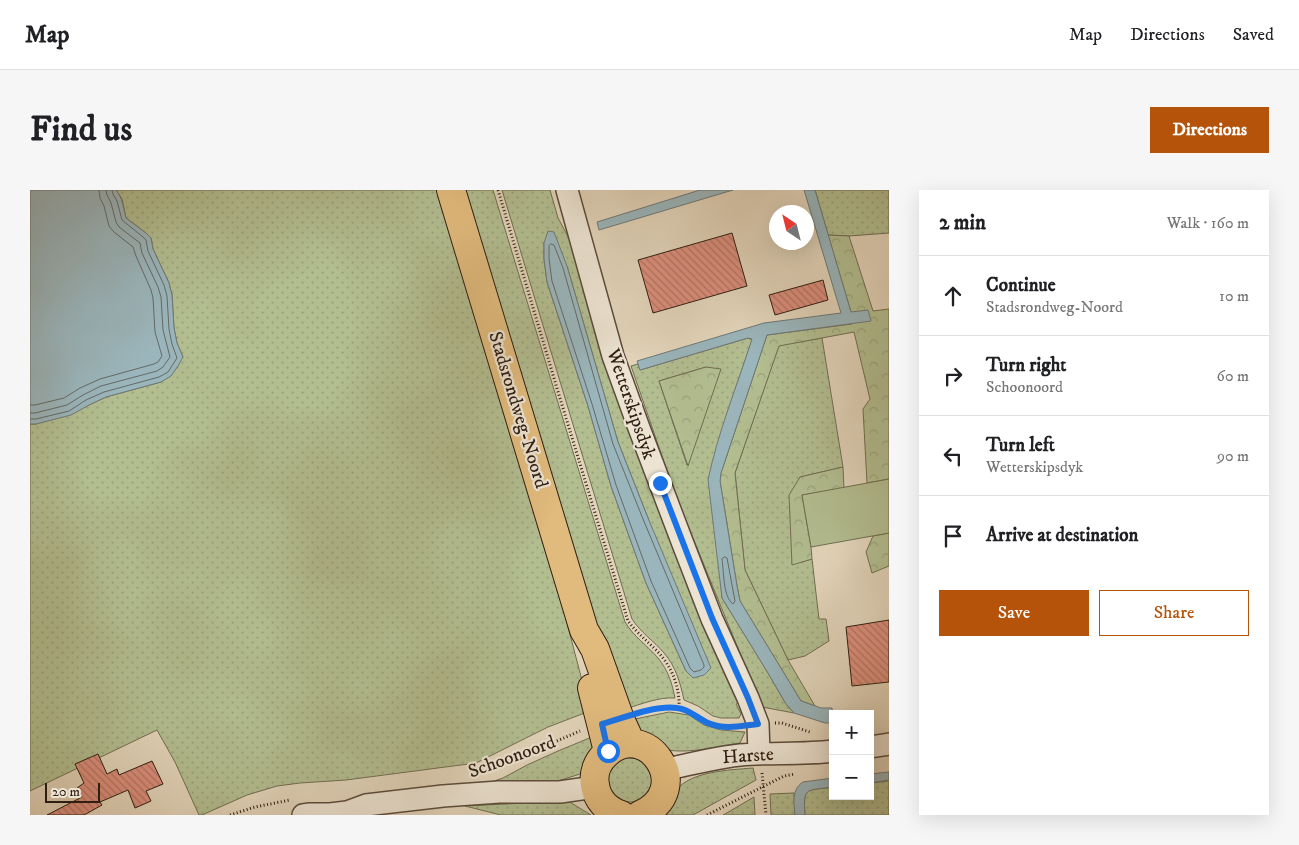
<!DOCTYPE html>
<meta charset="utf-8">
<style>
:root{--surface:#fff;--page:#f6f6f6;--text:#202124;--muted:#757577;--line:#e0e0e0;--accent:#b45309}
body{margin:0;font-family:"IM FELL DW Pica",serif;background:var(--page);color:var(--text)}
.controls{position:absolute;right:15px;bottom:15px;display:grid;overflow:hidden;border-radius:0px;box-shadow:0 5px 20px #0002}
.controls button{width:45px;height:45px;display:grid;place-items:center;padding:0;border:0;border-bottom:1px solid var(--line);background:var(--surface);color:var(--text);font:25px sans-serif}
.compass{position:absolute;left:739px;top:15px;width:45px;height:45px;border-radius:50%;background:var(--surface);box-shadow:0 5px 20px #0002;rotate:325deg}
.scale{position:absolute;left:15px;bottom:12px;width:55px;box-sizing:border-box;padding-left:5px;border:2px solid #2f1e12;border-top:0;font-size:14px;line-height:18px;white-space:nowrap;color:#2f1e12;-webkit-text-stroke:4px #ece3d2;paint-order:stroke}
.stop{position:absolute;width:15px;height:15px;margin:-11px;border:4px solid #1a73e8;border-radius:50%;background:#fff}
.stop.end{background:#1a73e8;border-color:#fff;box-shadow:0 1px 5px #0008}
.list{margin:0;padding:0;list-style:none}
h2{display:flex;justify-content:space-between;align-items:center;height:65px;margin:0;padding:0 20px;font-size:21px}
h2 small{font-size:16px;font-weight:400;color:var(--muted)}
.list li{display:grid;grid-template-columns:32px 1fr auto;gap:15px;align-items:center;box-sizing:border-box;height:80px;padding:0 20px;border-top:1px solid var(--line)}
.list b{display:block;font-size:19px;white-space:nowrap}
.list p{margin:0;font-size:16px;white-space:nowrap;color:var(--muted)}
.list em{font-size:16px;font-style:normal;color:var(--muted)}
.actions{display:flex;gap:10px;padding:15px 20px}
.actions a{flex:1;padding:11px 0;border:1px solid var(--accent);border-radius:0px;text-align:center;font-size:18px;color:var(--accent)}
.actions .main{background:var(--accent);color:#fff}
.icon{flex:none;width:28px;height:28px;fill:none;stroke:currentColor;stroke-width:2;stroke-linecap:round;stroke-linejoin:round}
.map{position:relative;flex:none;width:859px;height:625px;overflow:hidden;border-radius:0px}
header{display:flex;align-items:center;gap:30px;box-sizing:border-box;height:70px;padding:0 25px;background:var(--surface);border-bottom:1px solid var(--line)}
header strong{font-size:24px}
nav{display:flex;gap:28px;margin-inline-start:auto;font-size:18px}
.intro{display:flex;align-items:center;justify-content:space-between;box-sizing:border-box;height:120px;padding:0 30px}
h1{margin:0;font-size:35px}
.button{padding:12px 22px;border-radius:0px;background:var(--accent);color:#fff;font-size:18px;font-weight:700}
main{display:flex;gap:30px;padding:0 30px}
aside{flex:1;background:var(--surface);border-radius:0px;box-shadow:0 5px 20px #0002}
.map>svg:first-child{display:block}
</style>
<header>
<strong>Map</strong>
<nav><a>Map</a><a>Directions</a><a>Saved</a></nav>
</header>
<div class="intro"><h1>Find us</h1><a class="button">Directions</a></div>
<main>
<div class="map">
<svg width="859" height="625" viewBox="0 0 859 625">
<defs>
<pattern id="grass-dots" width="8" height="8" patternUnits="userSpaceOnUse" patternTransform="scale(1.25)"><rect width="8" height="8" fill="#b2bd90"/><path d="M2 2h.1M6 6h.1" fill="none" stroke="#99a27b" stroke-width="1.8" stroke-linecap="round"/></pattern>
<pattern id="forest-crowns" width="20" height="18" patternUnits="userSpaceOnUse" patternTransform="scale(1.25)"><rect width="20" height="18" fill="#b2bd90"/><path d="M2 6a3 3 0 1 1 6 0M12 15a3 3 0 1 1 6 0" fill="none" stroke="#99a27b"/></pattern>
<pattern id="building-back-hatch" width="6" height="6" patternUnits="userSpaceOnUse" patternTransform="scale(1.25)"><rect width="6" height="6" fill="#db8e7c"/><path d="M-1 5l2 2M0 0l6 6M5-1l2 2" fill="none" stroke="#b27364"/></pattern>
</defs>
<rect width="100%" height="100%" fill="#e2d4ba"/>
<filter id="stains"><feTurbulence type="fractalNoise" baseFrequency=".004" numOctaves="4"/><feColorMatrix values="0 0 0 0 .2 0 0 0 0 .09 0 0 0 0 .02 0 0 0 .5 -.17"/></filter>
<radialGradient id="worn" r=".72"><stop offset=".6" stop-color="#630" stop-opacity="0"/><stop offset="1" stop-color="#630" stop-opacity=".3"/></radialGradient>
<path fill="url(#grass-dots)" stroke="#706e51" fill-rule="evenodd" d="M86,0H409L526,391L560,521L518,537L446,573L316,590L270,593L247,596L217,605L172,625H169L145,572L127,540L0,601V234H6L59,215L76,207L131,192L153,167L147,153L144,138L142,105L139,93L123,59L121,48L116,43L96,28L92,9Z
M432,0H463L595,432C604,447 617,455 628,468C638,480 642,493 645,508C628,507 612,514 595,519L565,438Z
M472,0H520L528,28L541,52L711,511L706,514L711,524L709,528H691L683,526L668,516L654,510C650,492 646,477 634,463C624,451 611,443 602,429ZM514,53L537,76L588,252L618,328L663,488L656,481L616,393L581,296L558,216L517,92L514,69Z
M785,0H859V43L819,46L798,45Z
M718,148L722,150L698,221L691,395L692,408L738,483L756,514L764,523L732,517L645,304L601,176L608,174L610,180ZM676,177L657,275L629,191Z
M792,148L813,277L770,287L762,374L782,369L789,429H796L799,451L775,466L758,470L715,380L705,283L749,155Z
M639,522L659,525L674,535L691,540L715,542L710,553C690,556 650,566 632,558C619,552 609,541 600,530Z
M569,544L563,570L550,584L528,591L458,593L473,588L497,575L528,561Z
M578 590a22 22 0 1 1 44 0a22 22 0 1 1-44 0Z
M723,578L726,590L663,625H634C638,617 640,607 646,600C662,581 699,580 723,578Z
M859,591V625H775C773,596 776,601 803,597V606H840V593Z
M764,603L765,625H741L740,604Z
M724,607L725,625H693L695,624Z
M538,611L561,625H471L435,616Z"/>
<path fill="url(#forest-crowns)" stroke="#706e51" d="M798,45L819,46L843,121L859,119V289L837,293L833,219L840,209L824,142L749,156L705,283L715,380L758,470L785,516L771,511L710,411L707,396L690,291L691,283L737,145L822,134L821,122Z
M676,177L691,179L658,276L629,191Z
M813,277L814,298L772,305L781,357L782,369L762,375L759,305L770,287Z
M859,343V376L842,383L836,362L843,346Z"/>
<path fill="#b2bd90" stroke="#706e51" d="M859,289V343L781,357L772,305Z"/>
<path fill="#9ab5bb" stroke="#6f7977" d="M0,0H86C93,9 93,17 96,28L116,43L121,48L123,59L139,93L142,105L144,138L147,153L153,167L148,176L141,186L131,192L76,207L59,215L41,225L6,234H0Z
M670,0H703L569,40L567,32Z
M774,0H785L821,122L838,120L841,131L737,145L691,283L690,291L707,396L710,411L771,511L791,518H802L803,524V533H795L764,523L756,514L738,483L692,408L678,290C688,242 707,196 722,149L718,148L610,180L607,171L734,133L811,123Z
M518,41L524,42L537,76L588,252L618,328L681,478L674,485L663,488L656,481L616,393L581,296L558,216L517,92L514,69V53Z
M859,582V590L840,593V584Z
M803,588V597C776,601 773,596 775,625H765C764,613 761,600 773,592Z"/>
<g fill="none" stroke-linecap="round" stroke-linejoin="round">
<path stroke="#646a66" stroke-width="1" d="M521,54L524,55L533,78L583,254L613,329L674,475V477L671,480L664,482L660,478L621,391L586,295L562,214L522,91L519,69V56Z
M0,215H5L34,208L50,198L70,189L124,174L128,172L132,166L125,142L123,108L121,100L106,66L103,57L84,42L79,36L74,16L70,8L69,0
M0,223H5L37,215L53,205L71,196L127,181L133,177L140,167L133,140L131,107L128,97L112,63L110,53L89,37L86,32L81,13L77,5L76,0
M0,229H6L39,221L56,210L74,202L129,187L138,182L147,168L142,154L139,139L137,106L134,95L118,61L116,50L113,47L92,30L87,11L83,4L82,0
M695,367L697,368L705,411L703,414C693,407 694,382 692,369Z"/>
</g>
<path fill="url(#building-back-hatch)" stroke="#2f1e12" d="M702,43L717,96L623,123L608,70Z
M793,90L798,110L745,125L739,105Z
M859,430V492L822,496L816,437Z
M68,564L77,584L87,579L89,585L122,571L133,594L116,601L121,611L105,618L98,600L70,612L72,615L54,625H17L52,607L47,598L54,593L45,574Z"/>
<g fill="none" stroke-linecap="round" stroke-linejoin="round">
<g stroke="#5c4c3c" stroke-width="24">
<path id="minor" d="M537,0L583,166L609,238L653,354L682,429L718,508L728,534L729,564
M840,557L859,554
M634,580C659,574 684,568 710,565C741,562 772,565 803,561
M273,625L280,624H300L317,622L336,615L413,606L469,602H530L565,597"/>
</g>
<g stroke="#2f1e12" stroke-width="30">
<path id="major" d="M421,0L554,440L565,459L590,529L601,553
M562,498L578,561
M591,625C577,620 567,610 565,595C563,584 567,572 576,564C615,526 668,599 610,625"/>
</g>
<path stroke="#2f1e12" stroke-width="3" stroke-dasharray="1 2.5" stroke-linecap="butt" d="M468,0L529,205L598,431C606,442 616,450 626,460C641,475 650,496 649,518
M611,523C624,520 636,515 650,518C661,520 668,529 678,533C688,538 698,537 709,536
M745,533H752L780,542
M442,583L469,576L550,541
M732,583L736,625
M200,625L225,617L260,610
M677,625L754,586L765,584"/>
<use href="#minor" stroke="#ece3d2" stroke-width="21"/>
<use href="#major" stroke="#e1ba7d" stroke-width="28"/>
</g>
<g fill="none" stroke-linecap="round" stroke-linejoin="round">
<path stroke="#1a73e8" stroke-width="6" d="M578,561L572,534C594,528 624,515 647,518C659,519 667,528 678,533C694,540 711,536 728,534L718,508L682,428L630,293"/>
</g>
<g text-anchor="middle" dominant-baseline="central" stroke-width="4.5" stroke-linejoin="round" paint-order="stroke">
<g font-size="19" fill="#2f1e12" stroke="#ece3d2">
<text transform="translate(601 214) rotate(71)">Wetterskipsdyk</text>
<text transform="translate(488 220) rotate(73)">Stadsrondweg-Noord</text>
<text transform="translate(718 566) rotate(-4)">Harste</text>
<text transform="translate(482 567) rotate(-20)">Schoonoord</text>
</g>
</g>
<rect width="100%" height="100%" filter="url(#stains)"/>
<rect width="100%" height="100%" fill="url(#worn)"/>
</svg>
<div class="controls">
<button>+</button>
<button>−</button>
</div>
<svg class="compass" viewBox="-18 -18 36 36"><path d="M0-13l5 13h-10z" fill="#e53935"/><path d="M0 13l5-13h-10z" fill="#757577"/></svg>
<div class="scale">20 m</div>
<div class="stop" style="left:578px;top:561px"></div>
<div class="stop end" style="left:630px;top:293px"></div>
</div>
<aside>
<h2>2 min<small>Walk · 160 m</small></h2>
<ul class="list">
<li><svg class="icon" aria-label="ahead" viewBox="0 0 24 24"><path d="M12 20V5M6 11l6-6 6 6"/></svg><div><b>Continue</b><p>Stadsrondweg-Noord</p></div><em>10 m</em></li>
<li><svg class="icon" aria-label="right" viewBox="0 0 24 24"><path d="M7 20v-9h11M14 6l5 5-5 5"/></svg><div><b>Turn right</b><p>Schoonoord</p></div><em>60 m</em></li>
<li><svg class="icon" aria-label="left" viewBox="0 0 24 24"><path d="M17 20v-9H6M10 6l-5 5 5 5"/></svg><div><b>Turn left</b><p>Wetterskipsdyk</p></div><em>90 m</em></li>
<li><svg class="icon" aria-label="arrive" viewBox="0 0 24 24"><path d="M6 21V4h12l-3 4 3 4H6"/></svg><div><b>Arrive at destination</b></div></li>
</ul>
<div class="actions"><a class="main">Save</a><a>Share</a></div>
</aside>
</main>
